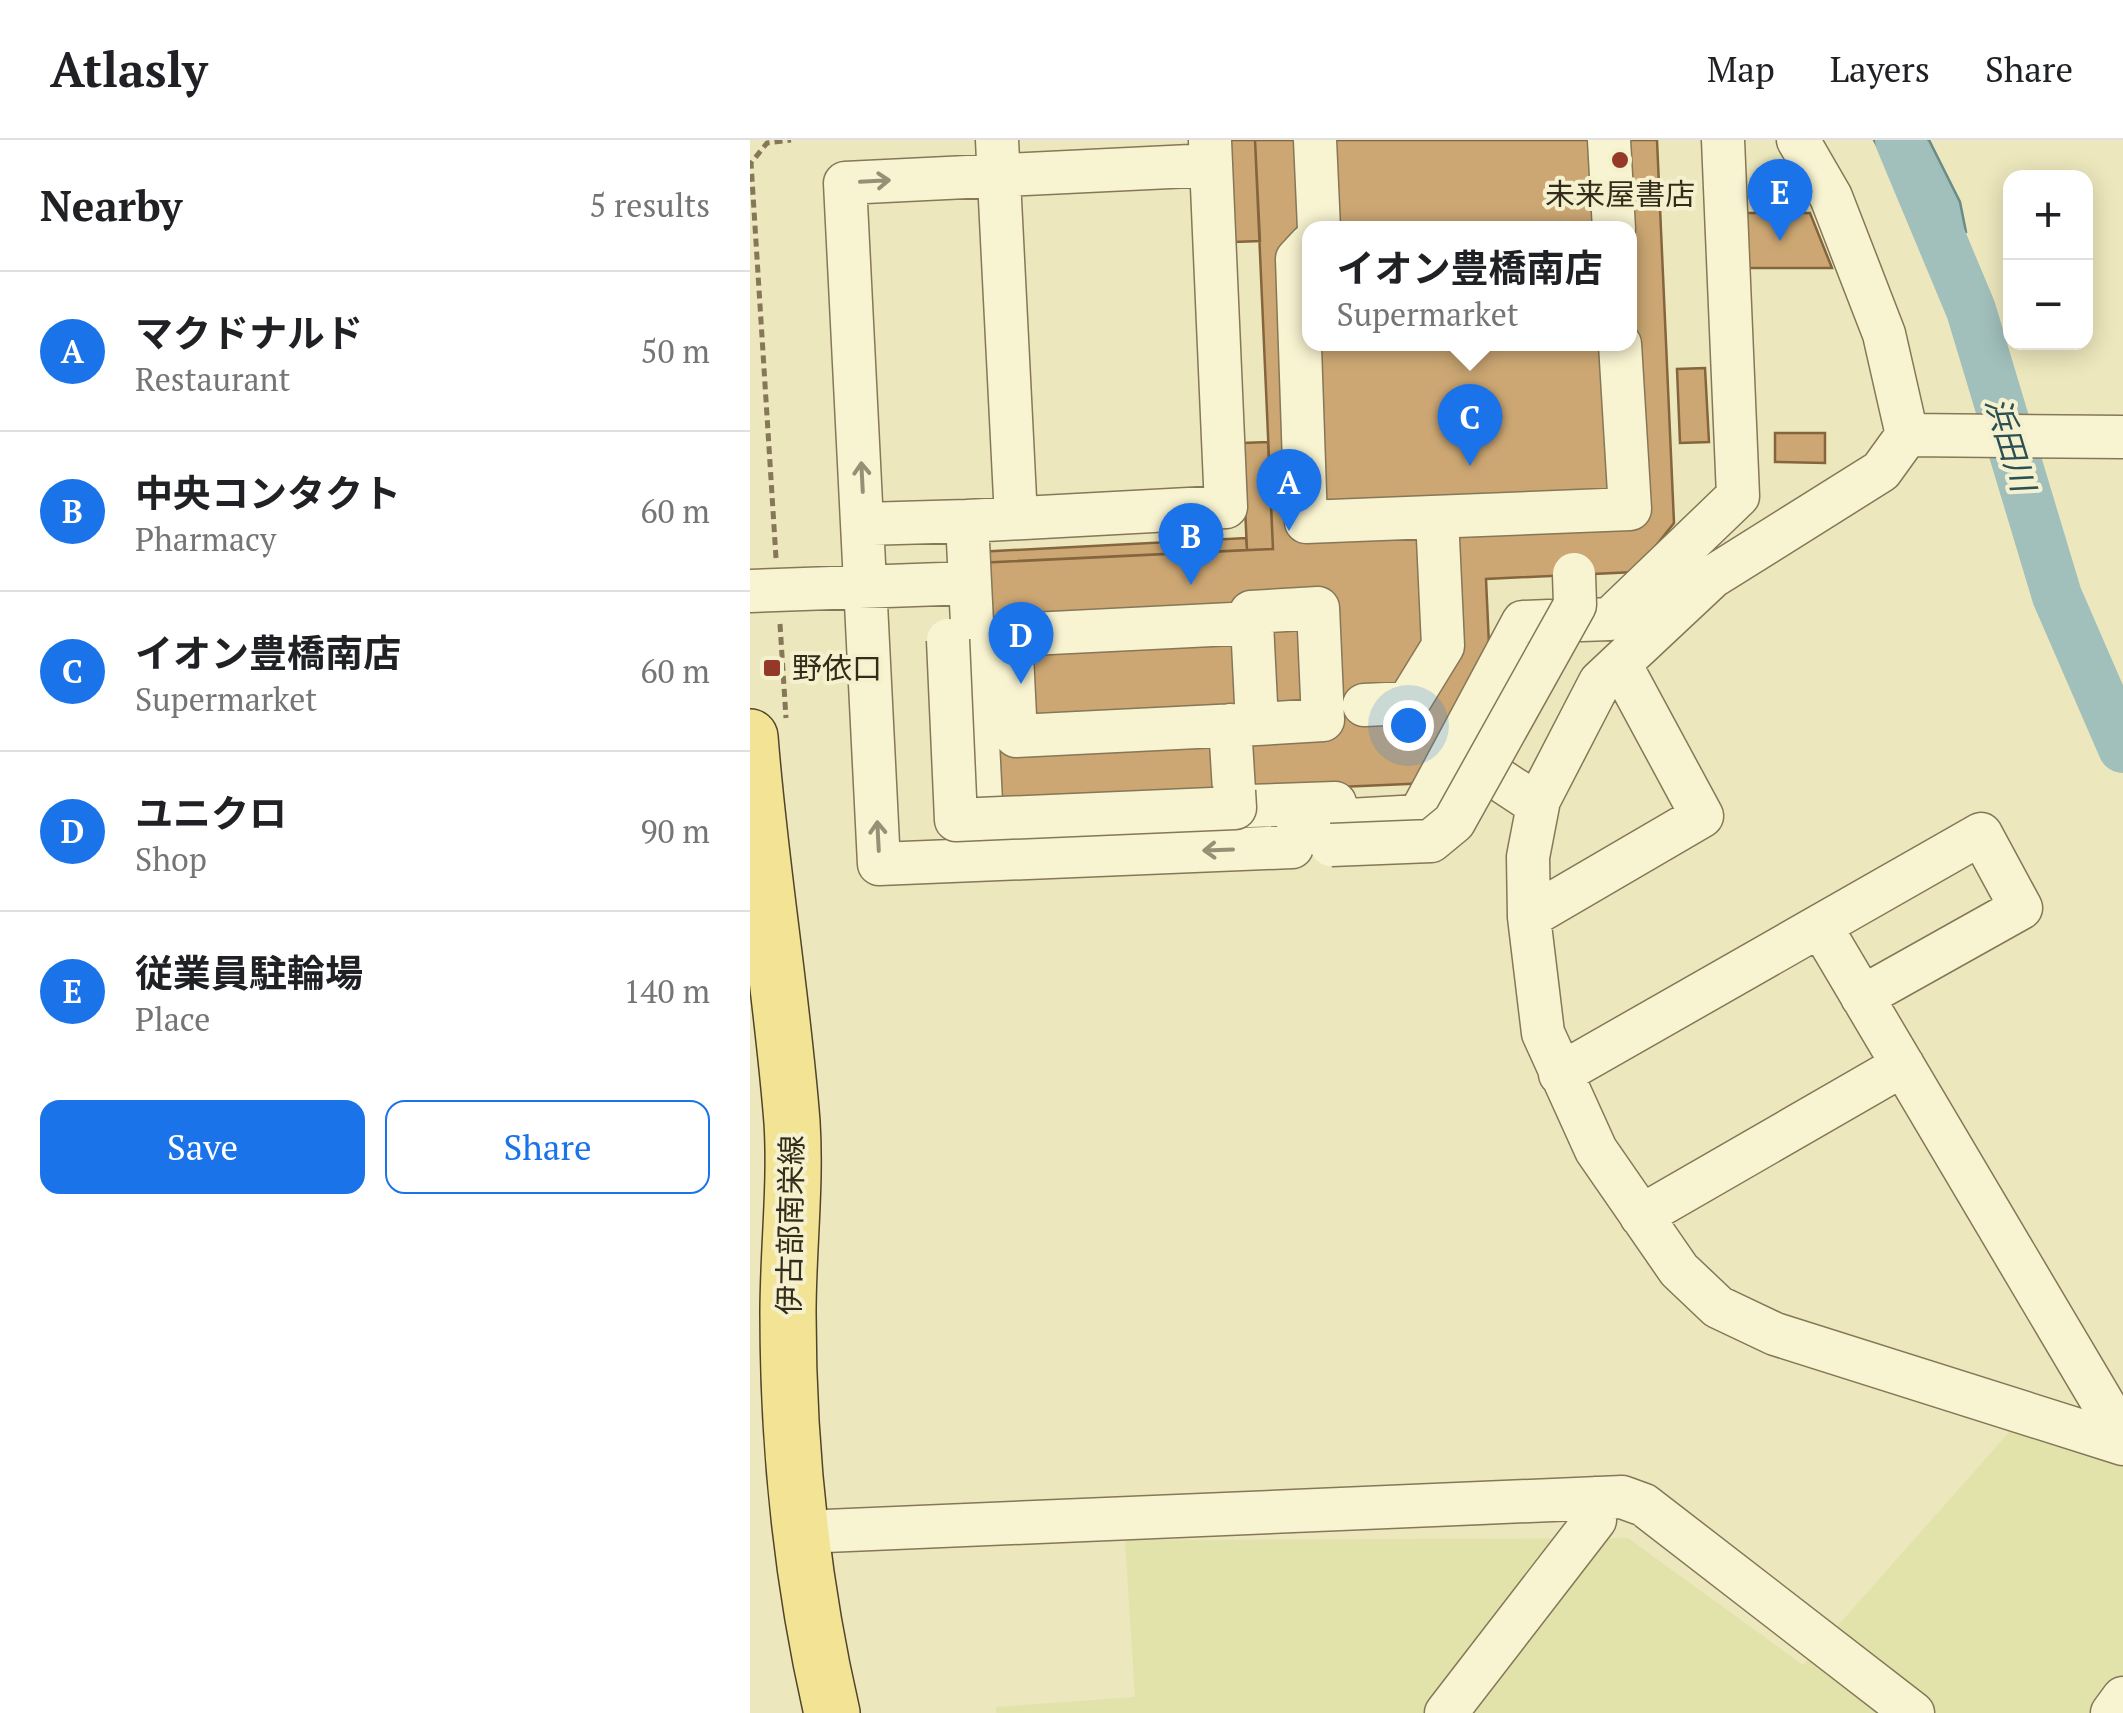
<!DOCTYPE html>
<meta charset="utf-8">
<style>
:root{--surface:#fff;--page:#f6f6f6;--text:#202124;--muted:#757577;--line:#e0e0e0;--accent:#1a73e8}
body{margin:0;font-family:"PT Serif","Noto Sans JP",serif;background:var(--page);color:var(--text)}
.controls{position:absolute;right:30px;top:30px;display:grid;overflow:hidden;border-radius:20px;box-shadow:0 5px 25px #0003}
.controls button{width:90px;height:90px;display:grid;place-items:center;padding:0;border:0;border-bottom:2px solid var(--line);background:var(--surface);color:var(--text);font:50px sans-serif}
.you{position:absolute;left:658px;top:585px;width:35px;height:35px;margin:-25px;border:8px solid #fff;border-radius:50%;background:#1a73e8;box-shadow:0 0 0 15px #1a73e833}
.badge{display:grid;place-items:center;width:65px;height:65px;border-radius:50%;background:var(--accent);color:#fff;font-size:32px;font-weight:700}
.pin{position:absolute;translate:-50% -82px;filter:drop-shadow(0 2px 5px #0008)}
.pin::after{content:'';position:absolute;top:52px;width:35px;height:30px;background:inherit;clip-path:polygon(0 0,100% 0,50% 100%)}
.popup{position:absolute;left:552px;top:81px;width:335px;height:130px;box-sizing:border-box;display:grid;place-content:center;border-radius:20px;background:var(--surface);filter:drop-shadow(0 2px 8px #0005);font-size:32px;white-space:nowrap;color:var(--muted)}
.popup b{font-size:38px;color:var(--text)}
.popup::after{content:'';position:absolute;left:50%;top:100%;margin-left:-20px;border:20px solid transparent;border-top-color:var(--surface)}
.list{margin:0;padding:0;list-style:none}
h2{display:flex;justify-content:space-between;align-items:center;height:130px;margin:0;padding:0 40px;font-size:42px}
h2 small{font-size:32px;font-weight:400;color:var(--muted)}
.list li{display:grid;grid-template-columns:65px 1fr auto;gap:30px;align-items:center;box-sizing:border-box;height:160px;padding:0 40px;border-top:2px solid var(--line)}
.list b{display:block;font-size:38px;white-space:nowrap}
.list p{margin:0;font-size:32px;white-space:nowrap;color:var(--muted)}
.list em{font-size:32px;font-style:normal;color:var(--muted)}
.actions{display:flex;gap:20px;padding:30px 40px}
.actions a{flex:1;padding:22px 0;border:2px solid var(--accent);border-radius:20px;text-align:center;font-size:35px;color:var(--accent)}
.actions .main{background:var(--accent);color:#fff}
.map{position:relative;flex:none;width:1373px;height:1573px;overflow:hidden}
header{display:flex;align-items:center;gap:60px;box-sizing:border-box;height:140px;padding:0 50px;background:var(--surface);border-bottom:2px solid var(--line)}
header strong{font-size:48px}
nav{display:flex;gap:55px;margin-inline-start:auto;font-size:35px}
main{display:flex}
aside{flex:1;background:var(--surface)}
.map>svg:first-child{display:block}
</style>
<header>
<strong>Atlasly</strong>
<nav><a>Map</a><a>Layers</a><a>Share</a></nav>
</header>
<main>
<aside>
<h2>Nearby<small>5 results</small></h2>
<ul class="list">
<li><span class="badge">A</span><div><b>マクドナルド</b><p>Restaurant</p></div><em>50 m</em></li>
<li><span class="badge">B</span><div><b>中央コンタクト</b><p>Pharmacy</p></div><em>60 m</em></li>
<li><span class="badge">C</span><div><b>イオン豊橋南店</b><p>Supermarket</p></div><em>60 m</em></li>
<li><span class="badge">D</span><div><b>ユニクロ</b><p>Shop</p></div><em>90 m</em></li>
<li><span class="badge">E</span><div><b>従業員駐輪場</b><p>Place</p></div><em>140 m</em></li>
</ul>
<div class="actions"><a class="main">Save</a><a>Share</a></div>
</aside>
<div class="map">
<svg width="1373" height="1573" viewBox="0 0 1373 1573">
<rect width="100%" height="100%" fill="#ede7bd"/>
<path fill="#e2e3ab" d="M1284,1264L1373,1295V1573H246V1567L385,1557L375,1400L878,1398L1053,1525Z"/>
<path fill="#a1bfbb" stroke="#698c89" stroke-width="2.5" d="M1124,0H1179L1210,62L1216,92L1180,108Z"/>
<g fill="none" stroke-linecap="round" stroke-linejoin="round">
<path stroke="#a1bfbb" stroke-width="50" d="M1150,0L1221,170L1307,456L1373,608"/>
</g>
<path fill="#cca773" stroke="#84653d" stroke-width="2.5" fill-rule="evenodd" d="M479,0H505L510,101L484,102Z
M505,0H907L924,383L885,432L736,439L740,527L680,643L238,662L227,423L523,409ZM560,89H880V204H560Z
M989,73H1060L1082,128H989Z
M955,228L959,302L930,303L927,229Z
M1025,293H1075V323L1025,322Z
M518,302L523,409L497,410L492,303Z
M496,398L497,410L227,423V412Z"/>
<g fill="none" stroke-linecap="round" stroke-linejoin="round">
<g stroke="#857757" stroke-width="45">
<path id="minor" d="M247,0L266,378
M565,0L569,89
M859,0L864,89
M1048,0L1081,57L1134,194L1157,295
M461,25L95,43L129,724L542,707L549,688L564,682L669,676L773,482L799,481
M560,105L547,119L556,382L880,369L870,204
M1373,297L1157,295L1131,331L962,437L850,542L789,660L778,717L779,777L793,893L846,1010L929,1130L968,1167L1025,1194L1373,1304
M114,384L217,381
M220,443L231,662
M0,451L220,443L217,381L476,367L460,1
M831,480L860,479L988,356L973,0
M502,483L507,584L266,596L261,495Z
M502,483L501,472L568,468L573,580L507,584
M614,565L658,563L693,506L687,377
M480,585L484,651
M744,636L788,665
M498,666L585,663
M779,777L952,676L870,524
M1071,787L1373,1297
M810,934L1231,694L1271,768L1112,857
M891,1076L1153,925
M52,1392L872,1357L894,1365L1163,1573
M696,1573L845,1380V1358
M1362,1573L1373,1558"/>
</g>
<g stroke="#52442b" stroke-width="58">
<path id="major" d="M0,597C10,726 32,854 42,982C46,1045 38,1110 38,1173C38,1306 52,1443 82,1573"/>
</g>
<path stroke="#857757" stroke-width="5" stroke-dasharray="8 5" stroke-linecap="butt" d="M26,418L1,23L17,3L41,0
M30,484L36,578"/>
<use href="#minor" stroke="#f8f3d0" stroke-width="42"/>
<use href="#major" stroke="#f2e494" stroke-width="55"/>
<g stroke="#857757" stroke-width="45" stroke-linecap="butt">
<path id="minor-bridge" d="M198,500L206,680L485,668L484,651
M581,705L681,701L704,682L825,465L824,434"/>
</g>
<use href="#minor-bridge" stroke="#f8f3d0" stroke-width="42"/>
</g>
<defs><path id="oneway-shaft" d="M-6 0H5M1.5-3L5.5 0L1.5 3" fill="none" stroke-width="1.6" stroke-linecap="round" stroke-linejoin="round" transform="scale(2.5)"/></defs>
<g stroke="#969076">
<use href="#oneway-shaft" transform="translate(125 41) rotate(-3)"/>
<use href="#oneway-shaft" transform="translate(112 337) rotate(-93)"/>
<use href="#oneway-shaft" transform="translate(128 696) rotate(-93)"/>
<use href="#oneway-shaft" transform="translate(468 710) rotate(178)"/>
</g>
<g fill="#943827" stroke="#f5f0cd" stroke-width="4">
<circle cx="870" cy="20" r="10"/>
<rect x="12" y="518" width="20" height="20" rx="5"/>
</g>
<g text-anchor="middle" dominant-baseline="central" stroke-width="8" stroke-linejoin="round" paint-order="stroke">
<g font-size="30" fill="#342c1b" stroke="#f5f0cd">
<text x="870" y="54">未来屋書店</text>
<text x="42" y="528" text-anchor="start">野依口</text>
</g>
<g font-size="30" fill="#342c1b" stroke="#f5f0cd">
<text transform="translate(40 1085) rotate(-89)">伊古部南栄線</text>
</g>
<g font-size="32" font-style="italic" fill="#2a5054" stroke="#f5f0cd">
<text transform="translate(1261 304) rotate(73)">浜田川</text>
</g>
</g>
</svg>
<div class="controls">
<button>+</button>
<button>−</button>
</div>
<div class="you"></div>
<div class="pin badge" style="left:539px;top:391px">A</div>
<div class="pin badge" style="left:441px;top:445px">B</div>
<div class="pin badge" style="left:720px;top:326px">C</div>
<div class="popup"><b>イオン豊橋南店</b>Supermarket</div>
<div class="pin badge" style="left:271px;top:544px">D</div>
<div class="pin badge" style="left:1030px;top:101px">E</div>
</div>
</main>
